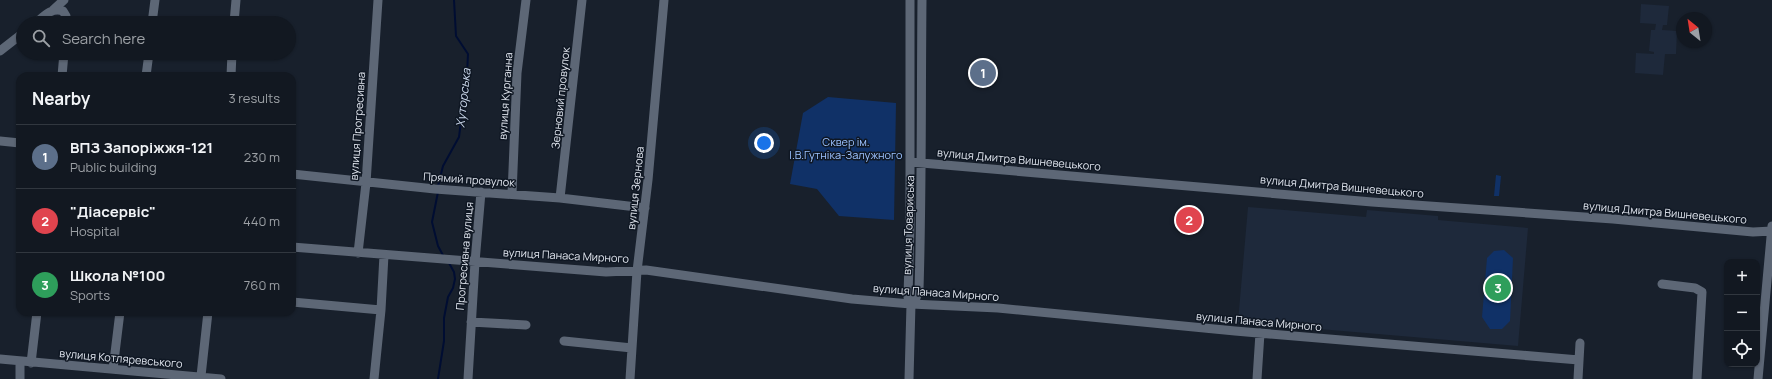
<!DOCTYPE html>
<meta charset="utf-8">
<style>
:root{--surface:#121821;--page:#1f252e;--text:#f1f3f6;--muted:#9ca0a5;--line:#31373f;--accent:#e8ab37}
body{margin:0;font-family:Manrope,sans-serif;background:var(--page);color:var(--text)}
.controls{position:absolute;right:12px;bottom:12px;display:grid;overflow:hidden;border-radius:8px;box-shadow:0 1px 3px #0004}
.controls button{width:36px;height:36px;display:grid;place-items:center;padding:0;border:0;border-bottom:1px solid var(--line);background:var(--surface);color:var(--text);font:20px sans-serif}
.compass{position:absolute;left:1676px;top:12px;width:36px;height:36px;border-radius:50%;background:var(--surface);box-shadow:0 1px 3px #0004;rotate:330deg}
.you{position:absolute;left:764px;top:143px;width:14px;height:14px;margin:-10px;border:3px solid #fff;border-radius:50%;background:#1a73e8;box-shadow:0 0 0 6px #1a73e833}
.badge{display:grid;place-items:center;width:26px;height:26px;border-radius:50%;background:var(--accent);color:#fff;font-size:13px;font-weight:700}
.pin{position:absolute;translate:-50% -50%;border:2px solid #fff;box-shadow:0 1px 4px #0006}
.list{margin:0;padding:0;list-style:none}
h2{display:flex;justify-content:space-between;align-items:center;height:52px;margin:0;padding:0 16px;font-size:17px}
h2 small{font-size:13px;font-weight:400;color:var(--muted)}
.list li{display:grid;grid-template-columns:26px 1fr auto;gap:12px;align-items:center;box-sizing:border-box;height:64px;padding:0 16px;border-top:1px solid var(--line)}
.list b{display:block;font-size:15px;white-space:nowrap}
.list p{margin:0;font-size:13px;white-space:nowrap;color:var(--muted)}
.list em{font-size:13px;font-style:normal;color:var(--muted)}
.icon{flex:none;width:22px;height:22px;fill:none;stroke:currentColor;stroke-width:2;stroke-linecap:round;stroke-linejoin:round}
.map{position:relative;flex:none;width:1772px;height:379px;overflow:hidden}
.search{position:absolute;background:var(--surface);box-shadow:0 1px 3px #0004;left:16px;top:16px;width:280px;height:44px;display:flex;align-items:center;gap:10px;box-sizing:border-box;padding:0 14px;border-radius:22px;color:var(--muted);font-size:15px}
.panel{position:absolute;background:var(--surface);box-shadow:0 1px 3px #0004;left:16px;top:72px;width:280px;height:244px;border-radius:12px}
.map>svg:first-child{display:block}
</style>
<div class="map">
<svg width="1772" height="379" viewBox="0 0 1772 379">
<rect width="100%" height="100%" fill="#18202c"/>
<path fill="#1e293b" d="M1641,4L1669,6L1667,25H1663L1662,30L1677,31L1676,54H1665L1663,75L1635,73L1636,53L1654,54V52L1649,51L1651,30H1655L1656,24L1640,23Z
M1248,207L1366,217L1367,210L1438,216V220L1528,228L1518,346L1238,322Z"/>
<path fill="#103167" d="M828,97L896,103L894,220L839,216L817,189L790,184L803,113Z
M1496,175L1501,176L1499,196H1494Z
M1504,250L1513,258L1510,321L1502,329H1490L1482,317L1487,258L1494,251Z"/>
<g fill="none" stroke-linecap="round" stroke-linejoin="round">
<path stroke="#000d32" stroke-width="2" d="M438,186L443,166L459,137L467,74L468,54L456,36L454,0
M438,192L432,222L438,246L444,257
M438,379L444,341V318L448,297L453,288L455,279L454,272L449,263"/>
<path stroke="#5d6776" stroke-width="9" d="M53,10L64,0
M36,23C44,16 52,7 63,11L66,16V23
M152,23L155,0
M234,23L236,0
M0,51L23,33
M62,76L64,53
M146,76L149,53
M231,76L232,53
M0,141L20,143
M910,162L1372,202L1613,219L1753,232L1772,231
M292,174L435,189L560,198L645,208
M512,194L517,73L526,0
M560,198L582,0
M292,247L606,272L646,270L852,299L911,304L998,308L1235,331L1579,360
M358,253L366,183L378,0
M1662,284L1695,288L1702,292L1697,379
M292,302L381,310L384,255
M911,304L916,298L919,289C922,192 921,96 922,0
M471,322L526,325
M564,341L632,348
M0,359L221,379
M20,362V379
M31,363L37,312
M113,369L120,312
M201,376L208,312
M374,379L381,310
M468,379L475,262L481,192
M630,379L637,271L648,180L664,0
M909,379L911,304L908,297L910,225V0
M1257,379L1260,333
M1578,379L1580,343
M1758,379L1772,226"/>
</g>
<g text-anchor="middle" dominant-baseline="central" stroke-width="3" stroke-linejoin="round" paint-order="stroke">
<g font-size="11" fill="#e2e7f0" stroke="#0f1723">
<text transform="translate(505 96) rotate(-86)">вулиця Курганна</text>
<text transform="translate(560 98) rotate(-84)">Зерновий провулок</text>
<text transform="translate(357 126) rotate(-86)">вулиця Прогресивна</text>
<text transform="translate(1019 159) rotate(5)">вулиця Дмитра Вишневецького</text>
<text transform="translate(469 179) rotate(4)">Прямий провулок</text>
<text transform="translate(1342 186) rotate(5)">вулиця Дмитра Вишневецького</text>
<text transform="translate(635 188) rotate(-84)">вулиця Зернова</text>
<text transform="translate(1665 212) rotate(5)">вулиця Дмитра Вишневецького</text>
<text transform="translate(908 225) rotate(-88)">вулиця Товариська</text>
<text transform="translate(566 255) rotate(3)">вулиця Панаса Мирного</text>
<text transform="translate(464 256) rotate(-85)">Прогресивна вулиця</text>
<text transform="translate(936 292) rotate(4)">вулиця Панаса Мирного</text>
<text transform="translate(1259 321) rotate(5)">вулиця Панаса Мирного</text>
<text transform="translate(121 358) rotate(5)">вулиця Котляревського</text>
</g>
<g font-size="11" fill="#9cc2ff" stroke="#0f1723">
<text x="846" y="141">Сквер ім.<tspan x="846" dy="13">І.В.Гутніка-Залужного</tspan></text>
</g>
<g font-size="12" font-style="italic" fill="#cad7eb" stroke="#0f1723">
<text transform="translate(463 98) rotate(-84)">Хуторська</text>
</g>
</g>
</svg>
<div class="controls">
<button>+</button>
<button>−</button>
<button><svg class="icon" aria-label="locate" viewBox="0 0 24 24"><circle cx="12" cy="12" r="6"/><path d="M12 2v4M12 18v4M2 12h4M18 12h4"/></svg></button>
</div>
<svg class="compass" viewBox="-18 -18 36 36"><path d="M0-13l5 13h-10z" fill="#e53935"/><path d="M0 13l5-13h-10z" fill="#9ca0a5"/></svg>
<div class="you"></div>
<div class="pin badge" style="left:983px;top:73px;background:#5c6f8a">1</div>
<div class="pin badge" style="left:1189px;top:220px;background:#e0444e">2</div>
<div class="pin badge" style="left:1498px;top:288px;background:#2e9e5b">3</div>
<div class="search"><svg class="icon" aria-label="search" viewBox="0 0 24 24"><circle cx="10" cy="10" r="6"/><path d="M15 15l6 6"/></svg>Search here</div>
<section class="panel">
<h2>Nearby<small>3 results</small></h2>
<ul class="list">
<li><span class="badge" style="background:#5c6f8a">1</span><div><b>ВПЗ Запоріжжя-121</b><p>Public building</p></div><em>230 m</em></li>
<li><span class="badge" style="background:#e0444e">2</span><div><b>&quot;Діасервіс&quot;</b><p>Hospital</p></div><em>440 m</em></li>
<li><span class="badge" style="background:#2e9e5b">3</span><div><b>Школа №100</b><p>Sports</p></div><em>760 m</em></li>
</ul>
</section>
</div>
